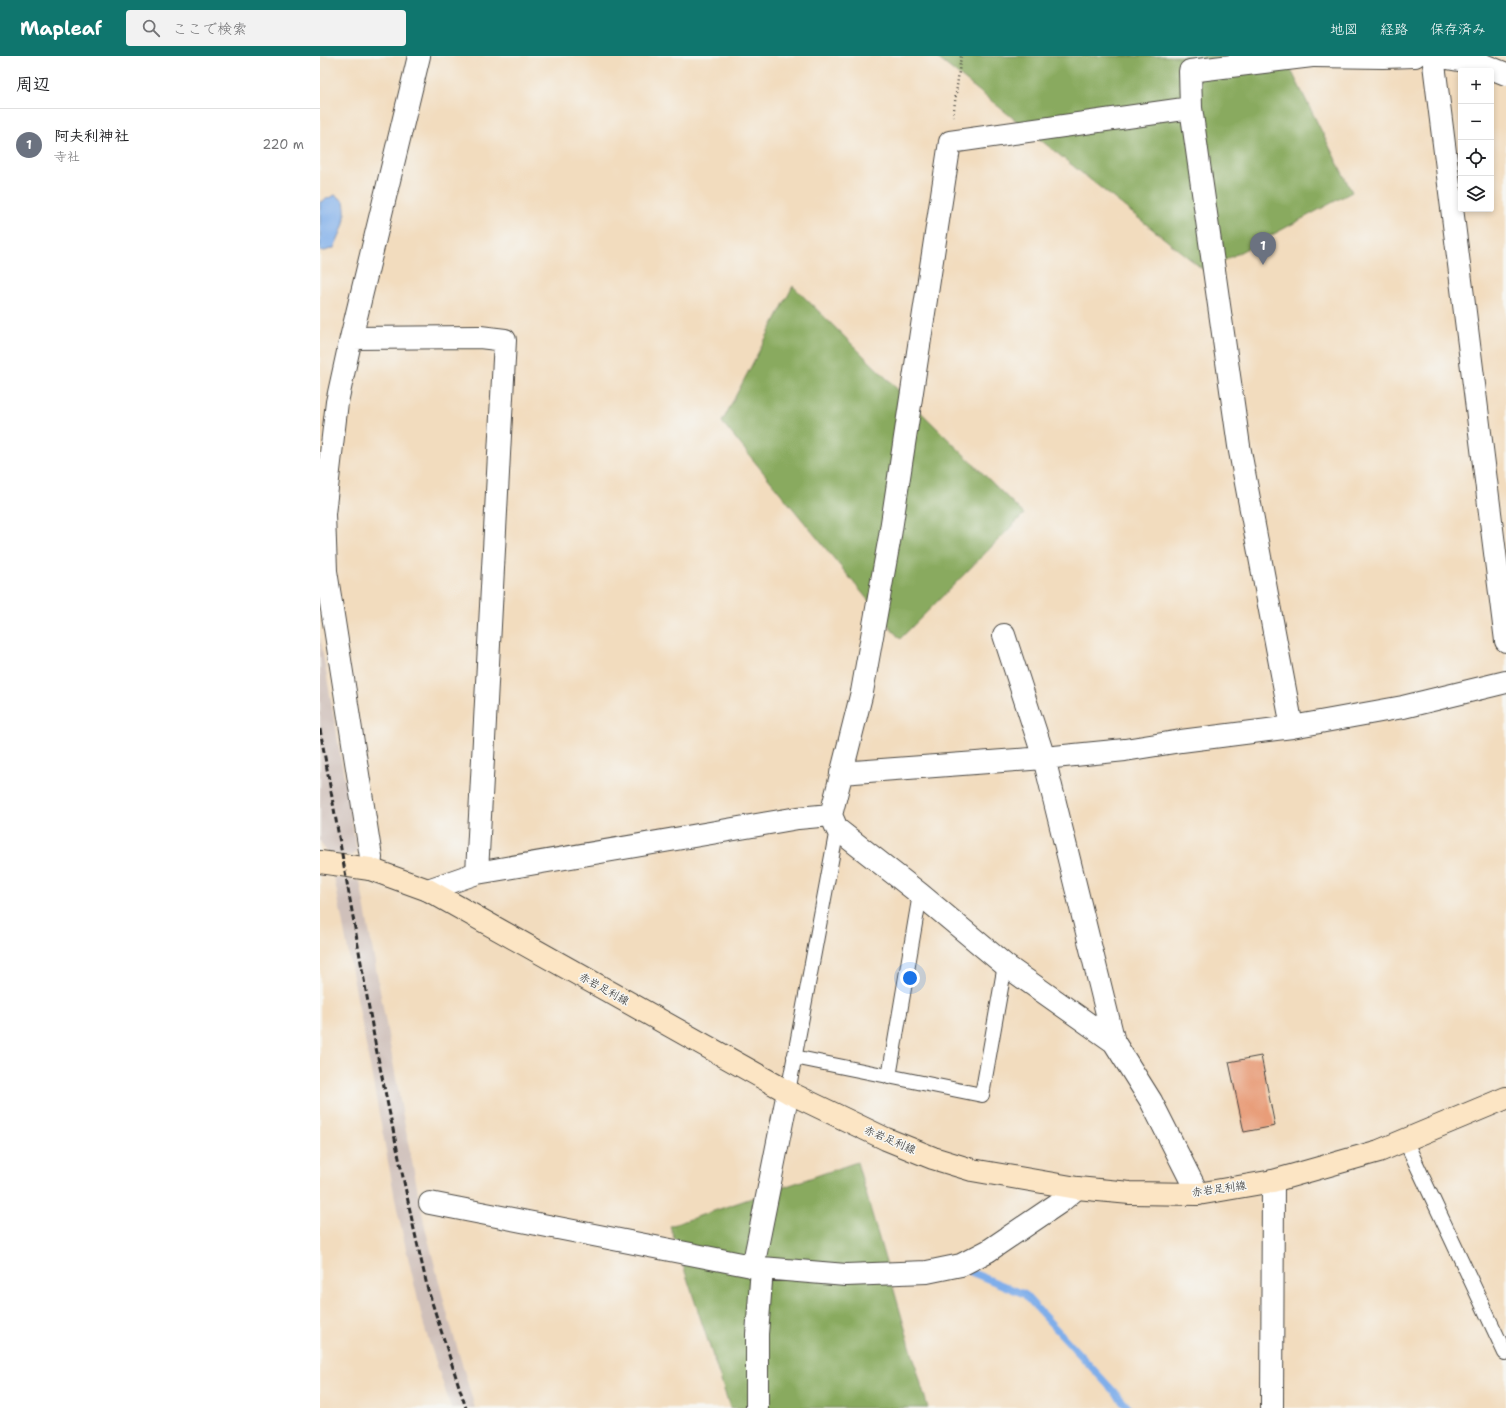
<!DOCTYPE html>
<html lang="ja">
<meta charset="utf-8">
<style>
:root{--surface:#fff;--page:#f2f2f2;--text:#202124;--muted:#757577;--line:#e0e0e0;--accent:#0f766e}
body{margin:0;font-family:"Shantell Sans","Klee One",sans-serif;background:var(--page);color:var(--text)}
.controls{position:absolute;right:12px;top:12px;display:grid;overflow:hidden;border-radius:4px;box-shadow:0 2px 6px #0003}
.controls button{width:36px;height:36px;display:grid;place-items:center;padding:0;border:0;border-bottom:1px solid var(--line);background:var(--surface);color:var(--text);font:20px sans-serif}
.you{position:absolute;left:590px;top:922px;width:14px;height:14px;margin:-10px;border:3px solid #fff;border-radius:50%;background:#1a73e8;box-shadow:0 0 0 6px #1a73e833}
.badge{display:grid;place-items:center;width:26px;height:26px;border-radius:50%;background:var(--accent);color:#fff;font-size:13px;font-weight:700}
.pin{position:absolute;translate:-50% -33px;filter:drop-shadow(0 1px 2px #0008)}
.pin::after{content:'';position:absolute;top:21px;width:14px;height:12px;background:inherit;clip-path:polygon(0 0,100% 0,50% 100%)}
.list{margin:0;padding:0;list-style:none}
h2{display:flex;justify-content:space-between;align-items:center;height:52px;margin:0;padding:0 16px;font-size:17px}
h2 small{font-size:13px;font-weight:400;color:var(--muted)}
.list li{display:grid;grid-template-columns:26px 1fr auto;gap:12px;align-items:center;box-sizing:border-box;height:72px;padding:0 16px;border-top:1px solid var(--line)}
.list b{display:block;font-size:15px;white-space:nowrap}
.list p{margin:0;font-size:13px;white-space:nowrap;color:var(--muted)}
.list em{font-size:13px;font-style:normal;color:var(--muted)}
.icon{flex:none;width:22px;height:22px;fill:none;stroke:currentColor;stroke-width:2;stroke-linecap:round;stroke-linejoin:round}
.map{position:relative;flex:none;width:1186px;height:1352px;overflow:hidden}
header{display:flex;align-items:center;gap:24px;box-sizing:border-box;height:56px;padding:0 20px;background:var(--accent);color:#fff}
header strong{font-size:19px}
nav{display:flex;gap:22px;margin-inline-start:auto;font-size:14px}
.search{width:280px;height:36px;background:var(--page);display:flex;align-items:center;gap:10px;box-sizing:border-box;padding:0 14px;border-radius:4px;color:var(--muted);font-size:15px}
main{display:flex}
aside{flex:1;background:var(--surface)}
.map>svg:first-child{display:block}
</style>
<header>
<strong>Mapleaf</strong>
<div class="search"><svg class="icon" aria-label="search" viewBox="0 0 24 24"><circle cx="10" cy="10" r="6"/><path d="M15 15l6 6"/></svg>ここで検索</div>
<nav><a>地図</a><a>経路</a><a>保存済み</a></nav>
</header>
<main>
<aside>
<h2>周辺<small></small></h2>
<ul class="list">
<li><span class="badge" style="background:#6b7280">1</span><div><b>阿夫利神社</b><p>寺社</p></div><em>220 m</em></li>
</ul>
</aside>
<div class="map">
<svg width="1186" height="1352" viewBox="0 0 1186 1352">
<rect width="100%" height="100%" fill="#f6f6f2"/>
<filter id="ink" filterUnits="userSpaceOnUse"><feTurbulence type="fractalNoise" baseFrequency=".025" numOctaves="2"/><feDisplacementMap in="SourceGraphic" scale="8" xChannelSelector="R" yChannelSelector="G"/><feConvolveMatrix kernelMatrix="1 2 1 2 8 2 1 2 1" color-interpolation-filters="sRGB"/></filter>
<filter id="wash" filterUnits="userSpaceOnUse"><feTurbulence type="fractalNoise" baseFrequency=".012" numOctaves="4" result="noise"/><feDisplacementMap in="SourceGraphic" scale="16" xChannelSelector="R" yChannelSelector="G"/><feGaussianBlur stdDeviation="0.9" result="paint"/><feColorMatrix in="noise" values="0 0 0 0 0 0 0 0 0 0 0 0 0 0 0 0 0 1.4 0 .05"/><feComposite in="paint" operator="in"/></filter>
<g filter="url(#wash)">
<rect width="100%" height="100%" fill="#f2dcbe"/>
<path fill="#cfc0ba" d="M0,580L37,795L31,800L11,798L5,795L0,785Z
M14,821L40,825L82,1055L105,1171L127,1257L155,1352H131L104,1270L78,1158Z"/>
<path fill="#89aa5f" stroke="#5a6a45" d="M615,0H964L1032,136L885,215Z
M473,230L704,458L580,583L402,366Z
M537,1106L608,1352H410L350,1170Z"/>
<path fill="#7faeea" stroke="#556c8a" d="M15,139L24,145C28,165 22,173 14,192L5,195H0V146Z"/>
<g fill="none" stroke-linecap="round" stroke-linejoin="round">
<path stroke="#7faeea" stroke-width="7" d="M648,1215L704,1238L809,1352"/>
</g>
<g id="blocks">
<path fill="#e89d79" d="M941,1000L955,1070L924,1076L909,1006Z"/>
</g>
</g>
<g filter="url(#ink)">
<use href="#blocks" fill-opacity="0" stroke="#494641" stroke-width="1"/>
<g fill="none" stroke-linecap="round" stroke-linejoin="round">
<g stroke="#494641" stroke-width="16">
<path id="lane" d="M474,1001L662,1039L685,909
M569,1021L600,838
M468,1036L517,773
M1085,1084L1185,1297"/>
</g>
<g stroke="#494641" stroke-width="24">
<path id="street" d="M994,0L1063,1L1095,0
M1113,0L1186,585
M1116,0L1161,8L1186,18
M871,52L630,86L570,480L542,636L511,759L517,773L600,838L685,909L794,986L831,1045L878,1138
M31,282L160,281L185,284L157,817
M684,579L724,702L794,986
M972,671L919,390L871,52L870,15L992,0
M521,717L724,702L805,694L861,685L972,671L1083,651L1186,626
M50,813L51,801L6,515L4,458L17,346L31,282L99,0
M108,834L157,817L478,762L511,759
M110,1147L442,1212L526,1219L607,1216L641,1209L668,1195L739,1147L757,1132
M433,1211L468,1036
M437,1352V1278L442,1212
M952,1352L953,1125"/>
</g>
<g stroke="#494641" stroke-width="24">
<path id="secondary" d="M0,806L50,813L108,834L468,1036L566,1083L613,1102L652,1114L757,1132L810,1137L878,1138L953,1125L1059,1095L1186,1042"/>
</g>
<path stroke="#494641" stroke-width="2.5" stroke-dasharray="1 3" stroke-linecap="butt" d="M633,61L641,0"/>
<use href="#lane" stroke="#fff" stroke-width="14"/>
<use href="#street" stroke="#fff" stroke-width="22"/>
<use href="#secondary" stroke="#fce5c4" stroke-width="22"/>
<path stroke="#2b2b2b" stroke-width="3" stroke-dasharray="6 3" stroke-linecap="butt" d="M0,673L56,992L93,1169L108,1234L146,1352"/>
</g>
</g>
<g text-anchor="middle" dominant-baseline="central" stroke-width="3" stroke-linejoin="round" paint-order="stroke">
<g font-size="11" fill="#2b2b2b" stroke="#f6f6f2">
<text transform="translate(284 933) rotate(29)">赤岩足利線</text>
<text transform="translate(570 1084) rotate(23)">赤岩足利線</text>
<text transform="translate(899 1133) rotate(-8)">赤岩足利線</text>
</g>
</g>
</svg>
<div class="controls">
<button>+</button>
<button>−</button>
<button><svg class="icon" aria-label="locate" viewBox="0 0 24 24"><circle cx="12" cy="12" r="6"/><path d="M12 2v4M12 18v4M2 12h4M18 12h4"/></svg></button>
<button><svg class="icon" aria-label="layers" viewBox="0 0 24 24"><path d="M12 4l9 5-9 5-9-5zM3 14l9 5 9-5"/></svg></button>
</div>
<div class="you"></div>
<div class="pin badge" style="left:943px;top:209px;background:#6b7280">1</div>
</div>
</main>
